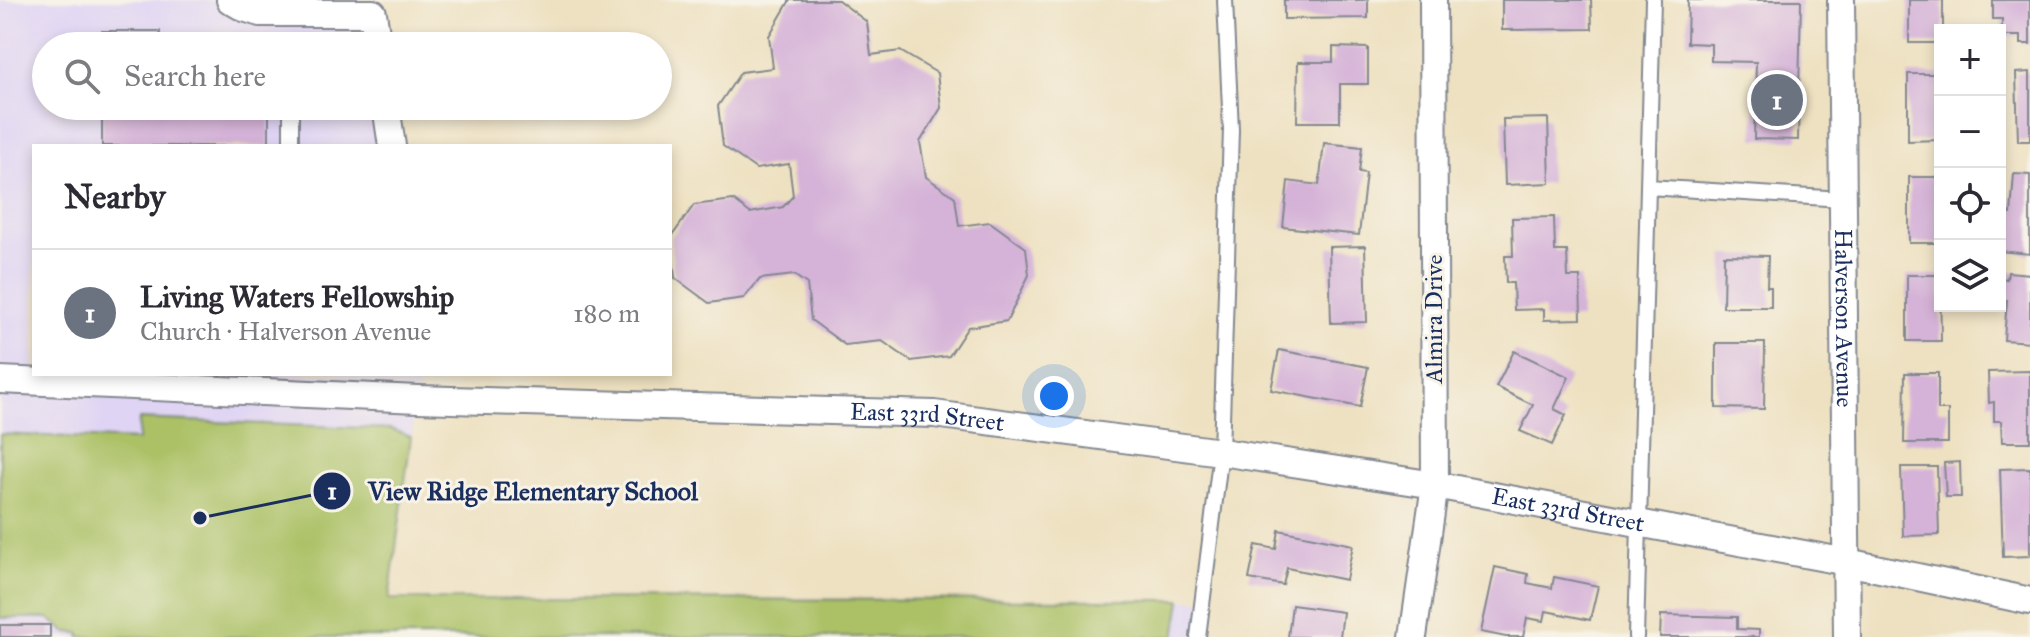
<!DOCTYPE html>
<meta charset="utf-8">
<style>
:root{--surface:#fff;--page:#f7f7f7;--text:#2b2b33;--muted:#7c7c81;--line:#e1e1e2;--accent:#7c3aed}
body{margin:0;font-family:"IM FELL Great Primer",serif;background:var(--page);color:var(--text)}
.controls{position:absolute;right:24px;top:24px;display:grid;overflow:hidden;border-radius:0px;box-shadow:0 4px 12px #0003}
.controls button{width:72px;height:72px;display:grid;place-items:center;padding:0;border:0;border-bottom:2px solid var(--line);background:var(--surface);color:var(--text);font:40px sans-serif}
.you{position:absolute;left:1054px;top:396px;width:28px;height:28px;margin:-20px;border:6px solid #fff;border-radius:50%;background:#1a73e8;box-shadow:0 0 0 12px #1a73e833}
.badge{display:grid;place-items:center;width:52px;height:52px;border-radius:50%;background:var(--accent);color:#fff;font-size:26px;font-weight:700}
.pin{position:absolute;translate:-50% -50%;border:4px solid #fff;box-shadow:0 2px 8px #0006}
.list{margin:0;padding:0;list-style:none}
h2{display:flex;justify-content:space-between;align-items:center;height:104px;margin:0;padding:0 32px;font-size:34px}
h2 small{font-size:26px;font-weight:400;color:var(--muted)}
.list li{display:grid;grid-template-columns:52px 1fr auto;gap:24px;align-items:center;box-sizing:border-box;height:128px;padding:0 32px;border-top:2px solid var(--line)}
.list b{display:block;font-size:30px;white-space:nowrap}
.list p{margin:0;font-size:26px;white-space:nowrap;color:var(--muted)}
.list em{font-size:26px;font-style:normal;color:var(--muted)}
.icon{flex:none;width:44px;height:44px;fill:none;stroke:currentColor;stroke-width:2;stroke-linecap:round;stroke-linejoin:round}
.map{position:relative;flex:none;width:2030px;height:637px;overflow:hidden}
.search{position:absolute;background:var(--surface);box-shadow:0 4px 12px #0003;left:32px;top:32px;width:640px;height:88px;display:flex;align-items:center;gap:20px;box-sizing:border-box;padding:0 28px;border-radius:44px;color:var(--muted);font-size:30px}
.panel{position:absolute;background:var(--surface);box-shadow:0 4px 12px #0003;left:32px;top:144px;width:640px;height:232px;border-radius:0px}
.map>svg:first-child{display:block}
</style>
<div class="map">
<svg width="2030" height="637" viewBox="0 0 2030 637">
<rect width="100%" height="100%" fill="#f7f3e8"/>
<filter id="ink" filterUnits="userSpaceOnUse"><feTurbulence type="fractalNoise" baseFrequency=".0125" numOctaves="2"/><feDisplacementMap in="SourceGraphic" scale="16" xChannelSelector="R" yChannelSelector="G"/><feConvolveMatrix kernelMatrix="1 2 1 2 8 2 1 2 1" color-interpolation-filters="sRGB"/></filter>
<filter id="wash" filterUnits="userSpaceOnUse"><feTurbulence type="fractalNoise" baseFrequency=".006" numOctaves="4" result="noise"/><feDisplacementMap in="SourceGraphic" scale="32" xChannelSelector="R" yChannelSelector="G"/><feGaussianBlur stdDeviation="1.8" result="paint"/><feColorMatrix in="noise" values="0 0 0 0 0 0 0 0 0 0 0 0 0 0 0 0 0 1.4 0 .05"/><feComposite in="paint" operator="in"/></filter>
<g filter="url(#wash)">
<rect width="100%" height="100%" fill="#eee1c1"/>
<path fill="#e0d4f4" d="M0,0H230L373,13L378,46H46V106H386L392,146H34V374H420L389,599L1193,600L1202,601L1198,637H0Z"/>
<path fill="#acc166" stroke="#647862" stroke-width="2" d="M139,419L391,429L411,437L389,599L1181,600L1175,637H80V633L66,632L48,618H0V434L138,440Z"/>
<g id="blocks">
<path fill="#d5b3d8" d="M790,0H838L867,22L871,55L900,51L937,73L941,108L920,142L926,177L955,197L959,226L990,222L1026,248L1029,275L1007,321L968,327L949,356L911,361L882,341L845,345L811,320L807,284L794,275L760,279L744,298L709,303L675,278L670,239L694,205L733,200L750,213L783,207L793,196L789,164L756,169L723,146L718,106L741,72L773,68L769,36Z
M1284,0H1368V18L1284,19Z
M1502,0H1591L1592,29L1502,30Z
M1688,0H1801L1798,140L1754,139L1756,62L1711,61V44L1687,43Z
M1909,0H1943V30H1940V43H1909Z
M1993,0H2030V44H2021V36H2002V19H1993Z
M102,31H160V40H269V46H102Z
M1333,47L1368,48V84H1340V122H1297L1298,62H1333Z
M2030,72V141H2018L2016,73Z
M1908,74H1940V140L1908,141Z
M102,106H269V146H102Z
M1548,118L1550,183L1505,185L1503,119Z
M1324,143L1362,147L1359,172L1366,173L1359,235L1283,227L1288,181L1319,185Z
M2014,174L2030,175V254L2000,251L2003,213L2011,214Z
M1909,177H1940V243H1909Z
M1554,217L1555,251H1567L1568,277H1580L1581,319L1544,320V309L1514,310L1513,283H1506L1505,256H1513L1512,218Z
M1365,246L1367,322L1331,323L1329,247Z
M1724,255L1768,256L1767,287H1771V307H1723Z
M2008,272L2030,274V342L2004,340L2007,300H2000V278L2007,279Z
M1907,275H1940L1941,341H1907Z
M1716,343H1765L1764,409L1716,408Z
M1279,350L1368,367L1360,407L1271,390Z
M1514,351L1569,377L1554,409L1566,415L1552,445L1520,431L1533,405L1496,387Z
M2030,371V442H2002L2001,421H1994V402L1989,403L1988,372Z
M1905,373H1938V410H1948V443H1904Z
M1960,462L1961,497H1946L1944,463Z
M1901,467H1937L1939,535L1903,536Z
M2030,468V556L2003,557L2000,469Z
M1279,530L1353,545L1346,580L1287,568L1283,585L1249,579L1256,545L1276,549Z
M1495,567L1528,574L1527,583L1552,588L1554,577L1598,586L1590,620L1546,611L1544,621L1527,618L1523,637H1506L1481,632Z
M1292,605L1343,612L1340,637H1288Z
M1661,615L1737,617V629L1759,630V637H1660Z
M0,625H50V637H0Z"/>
</g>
</g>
<g filter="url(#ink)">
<use href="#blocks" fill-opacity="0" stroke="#848890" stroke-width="2"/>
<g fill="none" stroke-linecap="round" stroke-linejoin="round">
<g stroke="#848890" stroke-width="18">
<path id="service" d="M291,146V106
M1648,187L1843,199
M1198,637L1221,452L1231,130L1225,0
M1636,637L1653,0"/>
</g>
<g stroke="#848890" stroke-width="30">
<g id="minor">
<path d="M230,0L244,8L260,13H373L378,46"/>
<path id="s1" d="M1841,0L1847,637"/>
<path d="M386,106L392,146"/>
<path id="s2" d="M0,380L418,399L934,414L1221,452L1435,485L1847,562L2030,601"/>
<path d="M1413,637L1435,485L1433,0"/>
</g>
</g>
<use href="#service" stroke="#fff" stroke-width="14"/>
<use href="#minor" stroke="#fff" stroke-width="26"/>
</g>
</g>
<g text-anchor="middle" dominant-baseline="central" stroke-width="6" stroke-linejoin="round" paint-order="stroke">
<g font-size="24" fill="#1b2f5e" stroke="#f7f3e8">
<text stroke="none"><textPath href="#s1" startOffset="318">Halverson Avenue</textPath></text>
<text transform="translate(1434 319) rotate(-90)">Almira Drive</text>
<text stroke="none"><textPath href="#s2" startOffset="928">East 33rd Street</textPath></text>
<text stroke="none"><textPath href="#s2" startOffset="1576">East 33rd Street</textPath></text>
</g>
</g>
<path fill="none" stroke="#1b2f5e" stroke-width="3" d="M200 518L332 491"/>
<g fill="#1b2f5e" stroke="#f7f3e8" stroke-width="3">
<circle cx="200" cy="518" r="8"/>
<circle cx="332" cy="491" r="20"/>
</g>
<g font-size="24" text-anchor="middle" font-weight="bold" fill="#fff">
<text x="332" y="499">1</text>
</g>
<g font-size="26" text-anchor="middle" font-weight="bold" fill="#1b2f5e" stroke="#f7f3e8" stroke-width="6" stroke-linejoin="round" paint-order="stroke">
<text x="533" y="500">View Ridge Elementary School</text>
</g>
</svg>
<div class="controls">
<button>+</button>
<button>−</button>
<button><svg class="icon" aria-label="locate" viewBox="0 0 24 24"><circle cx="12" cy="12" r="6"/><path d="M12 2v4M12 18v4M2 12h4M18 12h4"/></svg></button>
<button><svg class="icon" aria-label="layers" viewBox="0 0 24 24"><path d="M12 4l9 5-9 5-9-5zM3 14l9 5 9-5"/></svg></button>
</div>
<div class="you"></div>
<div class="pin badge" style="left:1777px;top:100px;background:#6b7280">1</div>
<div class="search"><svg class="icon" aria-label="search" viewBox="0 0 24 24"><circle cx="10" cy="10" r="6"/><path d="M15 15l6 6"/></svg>Search here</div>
<section class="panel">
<h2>Nearby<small></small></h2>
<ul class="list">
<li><span class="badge" style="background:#6b7280">1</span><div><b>Living Waters Fellowship</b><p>Church · Halverson Avenue</p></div><em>180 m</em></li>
</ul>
</section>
</div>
